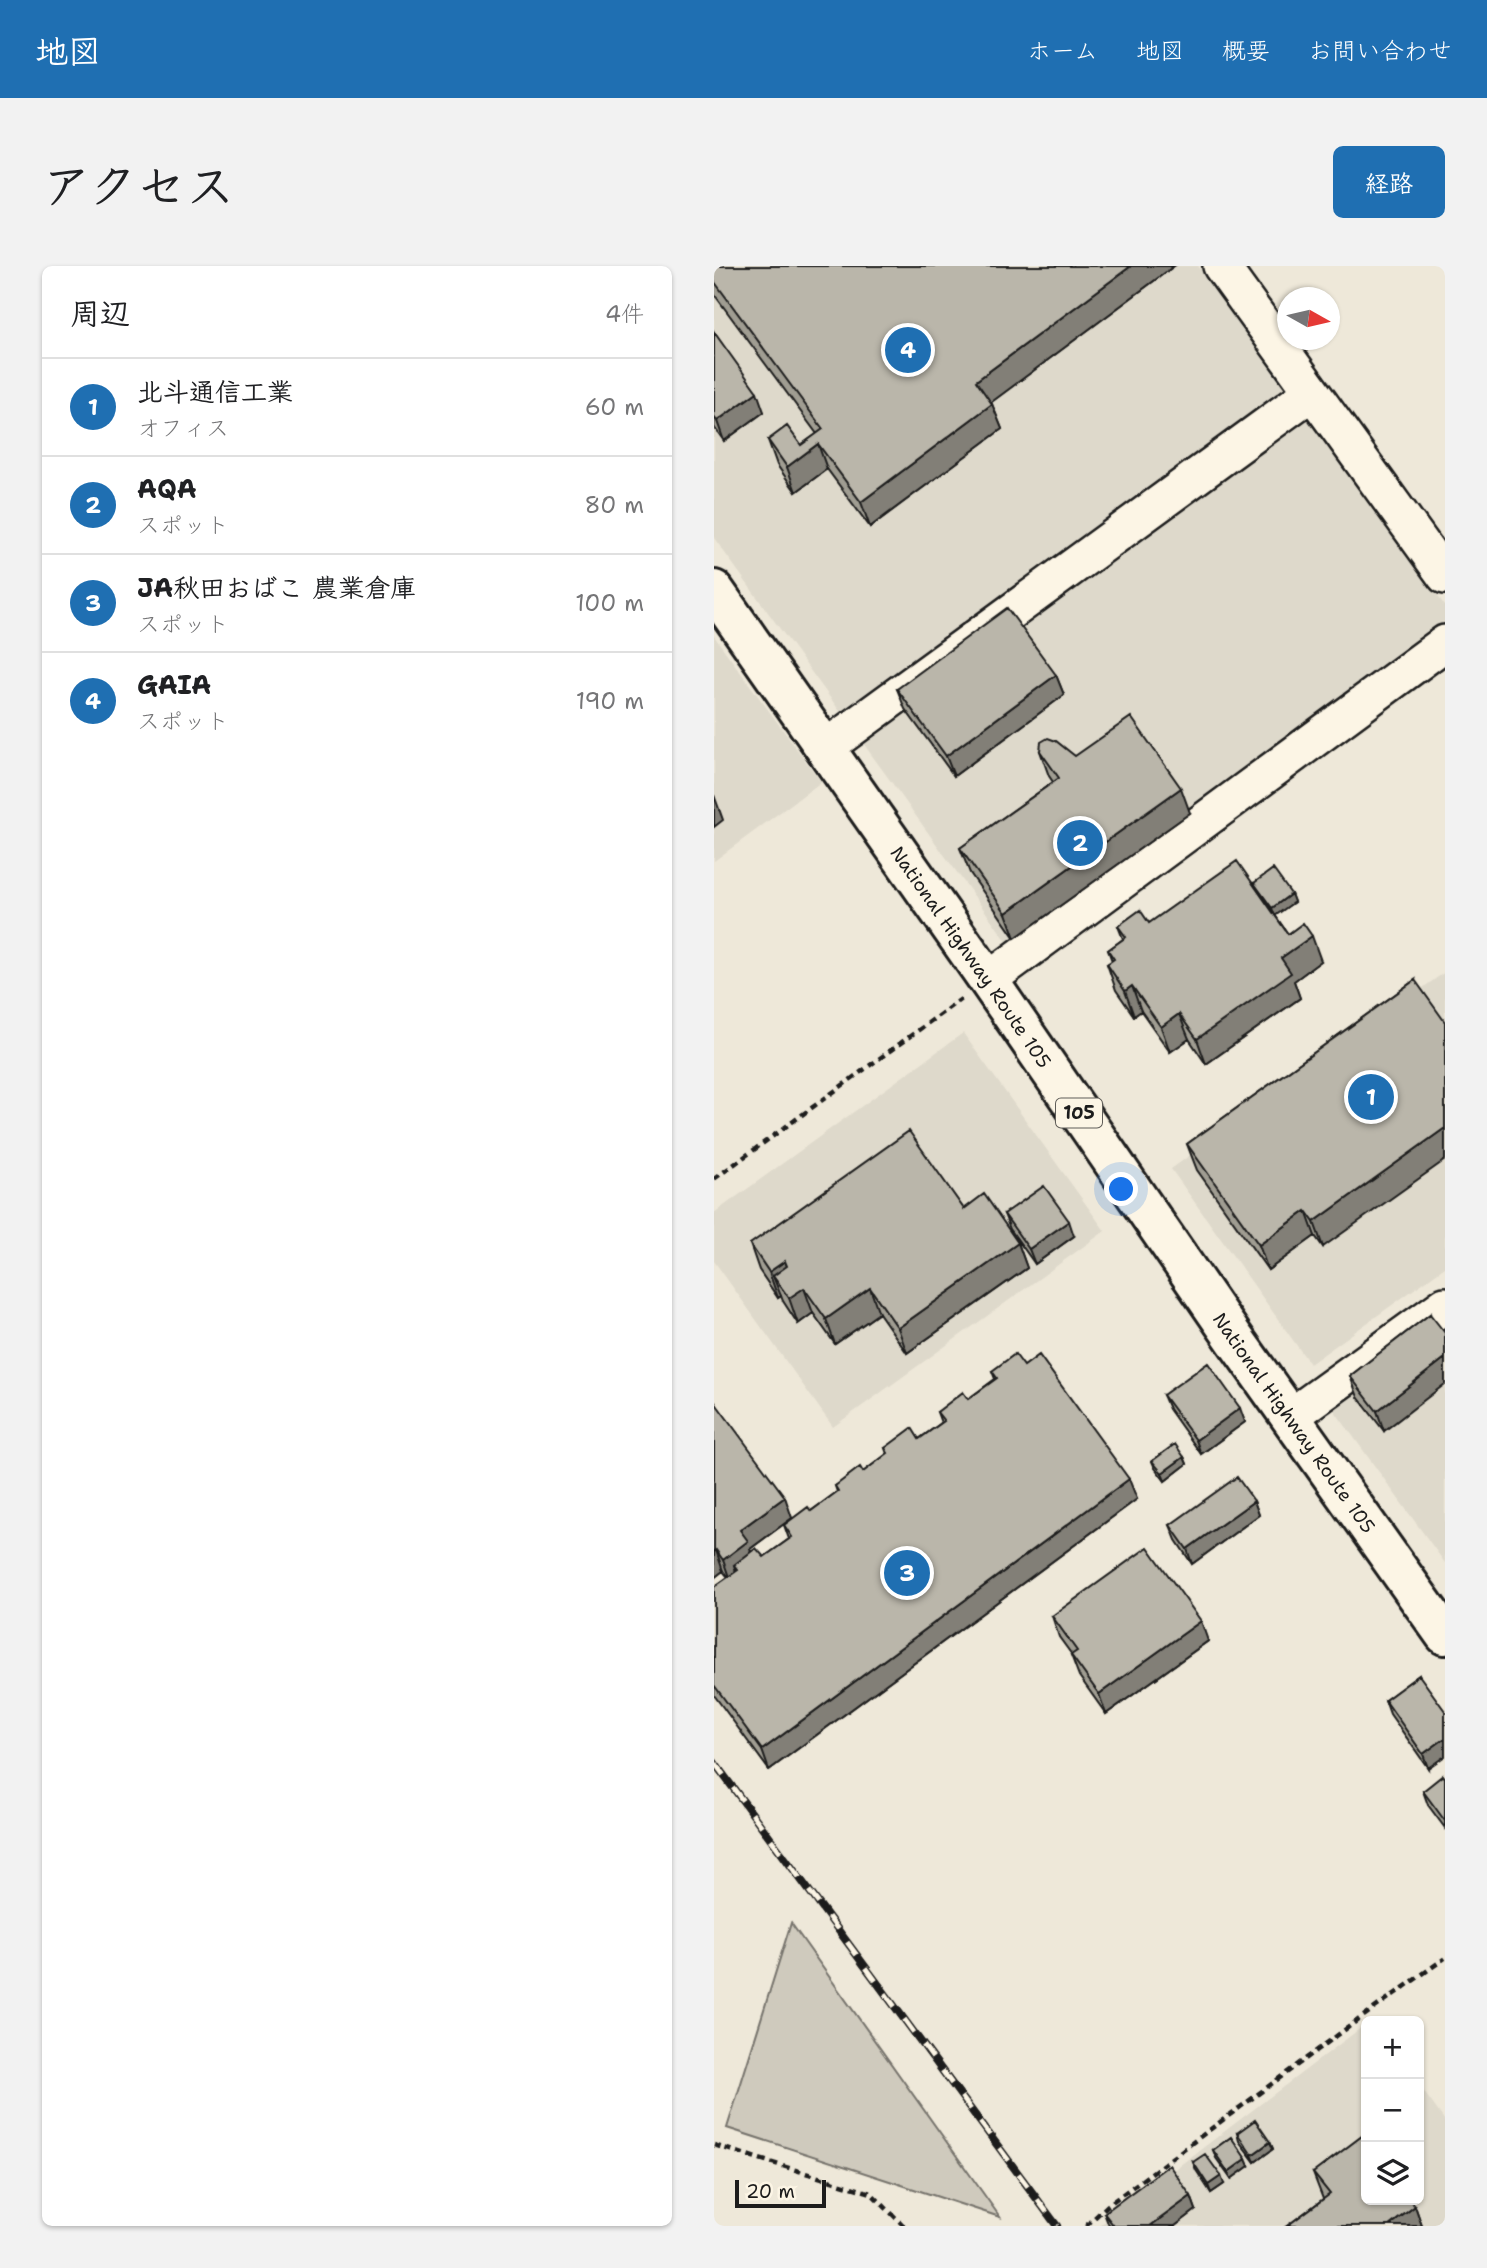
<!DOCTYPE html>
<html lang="ja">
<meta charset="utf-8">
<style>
:root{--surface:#fff;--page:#f2f2f2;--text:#202124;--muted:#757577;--line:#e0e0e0;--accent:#1f6fb2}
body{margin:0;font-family:"Shantell Sans","Klee One",sans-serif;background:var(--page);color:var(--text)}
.controls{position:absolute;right:21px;bottom:21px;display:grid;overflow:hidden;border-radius:10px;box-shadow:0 2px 5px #0004}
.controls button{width:63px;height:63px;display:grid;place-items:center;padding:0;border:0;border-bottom:2px solid var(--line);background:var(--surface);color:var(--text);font:35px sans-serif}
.compass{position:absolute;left:563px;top:21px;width:63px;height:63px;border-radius:50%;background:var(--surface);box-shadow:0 2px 5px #0004;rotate:98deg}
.scale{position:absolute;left:21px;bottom:18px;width:91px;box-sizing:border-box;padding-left:7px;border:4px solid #1c1c1c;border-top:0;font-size:19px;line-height:24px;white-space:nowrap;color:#1c1c1c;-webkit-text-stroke:5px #fcf5e5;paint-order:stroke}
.you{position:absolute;left:408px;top:924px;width:24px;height:24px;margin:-18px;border:5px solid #fff;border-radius:50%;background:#1a73e8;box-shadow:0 0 0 10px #1a73e833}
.badge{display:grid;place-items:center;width:46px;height:46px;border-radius:50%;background:var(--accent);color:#fff;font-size:23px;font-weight:700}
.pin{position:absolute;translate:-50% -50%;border:4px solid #fff;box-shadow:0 2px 7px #0006}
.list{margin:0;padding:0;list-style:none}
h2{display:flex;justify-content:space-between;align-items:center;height:91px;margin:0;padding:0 28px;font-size:30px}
h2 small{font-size:23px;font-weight:400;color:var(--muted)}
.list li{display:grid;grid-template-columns:46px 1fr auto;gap:21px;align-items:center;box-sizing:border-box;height:98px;padding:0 28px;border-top:2px solid var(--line)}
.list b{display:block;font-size:26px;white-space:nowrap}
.list p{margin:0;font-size:23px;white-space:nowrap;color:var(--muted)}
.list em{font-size:23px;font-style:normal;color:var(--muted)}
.icon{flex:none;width:38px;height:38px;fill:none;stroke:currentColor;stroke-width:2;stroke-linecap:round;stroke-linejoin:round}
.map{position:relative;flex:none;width:731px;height:1960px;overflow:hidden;border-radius:10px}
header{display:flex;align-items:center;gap:42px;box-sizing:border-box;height:98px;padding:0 35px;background:var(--accent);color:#fff}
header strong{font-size:33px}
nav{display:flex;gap:38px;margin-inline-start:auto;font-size:24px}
.intro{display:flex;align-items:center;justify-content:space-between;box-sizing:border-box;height:168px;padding:0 42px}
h1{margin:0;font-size:49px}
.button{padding:18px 32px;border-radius:10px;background:var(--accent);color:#fff;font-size:24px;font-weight:700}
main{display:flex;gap:42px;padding:0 42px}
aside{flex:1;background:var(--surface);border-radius:10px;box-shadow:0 2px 5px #0004}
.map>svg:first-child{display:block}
</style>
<header>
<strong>地図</strong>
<nav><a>ホーム</a><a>地図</a><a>概要</a><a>お問い合わせ</a></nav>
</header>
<div class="intro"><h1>アクセス</h1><a class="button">経路</a></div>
<main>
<aside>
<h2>周辺<small>4件</small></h2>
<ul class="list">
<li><span class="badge">1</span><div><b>北斗通信工業</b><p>オフィス</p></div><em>60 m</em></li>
<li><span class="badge">2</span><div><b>AQA</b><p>スポット</p></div><em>80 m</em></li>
<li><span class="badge">3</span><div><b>JA秋田おばこ 農業倉庫</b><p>スポット</p></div><em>100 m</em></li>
<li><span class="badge">4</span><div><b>GAIA</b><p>スポット</p></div><em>190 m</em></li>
</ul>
</aside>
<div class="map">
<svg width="731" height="1960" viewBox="0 0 731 1960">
<rect width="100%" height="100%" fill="#eee8d9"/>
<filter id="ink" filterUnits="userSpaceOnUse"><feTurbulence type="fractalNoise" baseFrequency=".0143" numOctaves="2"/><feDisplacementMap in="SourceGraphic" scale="14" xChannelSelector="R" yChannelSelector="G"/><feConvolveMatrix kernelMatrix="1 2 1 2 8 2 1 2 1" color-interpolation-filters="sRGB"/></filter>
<g filter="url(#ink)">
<path fill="#ded9cb" d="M0,0H484L731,340V359L295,678L0,272Z
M0,370L107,516L0,595Z
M731,706V1001L596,1098L457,903Z
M249,767L391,965L119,1161L0,995V947Z
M731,1062V1297L620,1144Z
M652,1758V1934H705V1819L731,1855V1960H386Z"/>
<path fill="#cfcabd" stroke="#76736c" stroke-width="2" d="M77,1657L286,1951L13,1862Z"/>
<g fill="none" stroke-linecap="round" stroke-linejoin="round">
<g stroke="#1c1c1c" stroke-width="40">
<path id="minor" d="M507,0L731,310
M111,482L598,126
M274,714L731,377
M576,1151L731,1039"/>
</g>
<g stroke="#1c1c1c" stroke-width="44">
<g id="highway">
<path id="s1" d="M0,324L274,714L520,1072L731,1369"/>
</g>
</g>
<path stroke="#1c1c1c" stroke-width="4.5" stroke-dasharray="7 5" stroke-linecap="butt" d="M0,913L247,733
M0,1879L157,1927L190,1960
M372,1960L394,1939L644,1754L731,1692"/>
<use href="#minor" stroke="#fcf5e5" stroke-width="35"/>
<use href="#highway" stroke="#fcf5e5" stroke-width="38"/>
<g stroke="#1c1c1c" stroke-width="8">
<path id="rail" d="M0,1496L343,1960"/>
</g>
<use href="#rail" stroke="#fcf5e5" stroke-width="5" stroke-dasharray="16" stroke-linecap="butt"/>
</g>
<path fill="#a09d92" stroke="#1c1c1c" stroke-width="2" d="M0,0H460L277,136L288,163L156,261L113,203L82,226L63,199L54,174L87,179L103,168L0,28Z
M0,66L50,146L10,175L0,161Z
M342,409L350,429L240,510L191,443L183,423Z
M326,485L361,490L476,547L301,672L256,607L246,582L339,516L335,510Z
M540,617L577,628L580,636L561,649L574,668L607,695L580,715L586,732L492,798L475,773L456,786L427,745L420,750L402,724L393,698L398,695L394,684L409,673L404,660L435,657L541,621Z
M701,714L609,981L601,970L554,1004L483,904L473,878Z
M250,943L304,977L313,1002L193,1087L165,1047L121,1078L99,1047L84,1058L69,1035L67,1030L64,1032L45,1004L36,978Z
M290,948L360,970L321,998L296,963Z
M716,1048L670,1165L644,1131L636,1110Z
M310,1100L423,1233L55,1504L0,1429V1321L14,1311L9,1305L0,1312V1135L78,1252L36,1283L37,1285L50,1291L75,1273L70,1259L97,1245L123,1226L121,1220L149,1206L173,1188L171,1182L205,1173L227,1157L223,1146L254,1133L281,1113L278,1105Z
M449,1129L531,1156L487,1188L455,1143Z
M470,1191L473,1198L451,1215L441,1202L438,1195Z
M540,1235L545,1249L478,1298L462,1274L456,1259Z
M338,1350L494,1375L392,1448L365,1410L357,1389H358L345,1371Z
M705,1409L714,1502L676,1448L671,1434Z
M731,1512V1562L714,1539L709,1525Z
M523,1867L556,1876L559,1883L541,1896L525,1875Z
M499,1884L535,1900L517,1913L502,1892Z
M479,1896L510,1918L497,1927L482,1904Z
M599,1907L701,1940L708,1960H573L609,1933Z
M477,1930L482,1944L461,1960H395L390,1947Z"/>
<path fill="#827f77" stroke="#1c1c1c" stroke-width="2" d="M417,0H460L271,141L262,115Z
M43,126L50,146L10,175L3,155Z
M278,138L288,163L156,261L147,236Z
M104,178L113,203L82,226L73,201Z
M342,409L350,429L240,510L232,490Z
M467,522L476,547L301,672L292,647Z
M0,529L9,554L0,561Z
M577,628L580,636L561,650L558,642Z
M598,670L607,695L580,715L586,732L492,798L483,773L567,692Z
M418,720L427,745L420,750L411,725Z
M465,748L475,773L456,786L447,761Z
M731,862V894L609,981L600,956Z
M592,945L601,970L554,1004L545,979Z
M355,955L360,970L321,998L315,983Z
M304,977L313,1002L193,1087L184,1062Z
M71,995L80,1021L59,1010L67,1030L64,1032L55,1006Z
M90,1022L99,1047L84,1058L75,1032Z
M156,1022L165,1047L121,1078L112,1053Z
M731,1092V1118L670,1165L663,1145Z
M526,1142L531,1156L487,1188L482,1174Z
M470,1191L473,1198L451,1215L448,1207Z
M415,1213L423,1233L55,1504L48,1484Z
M71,1231L78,1252L36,1283L41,1296L24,1304L20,1299L23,1309L16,1314L9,1294L26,1264Z
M540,1235L545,1249L478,1298L473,1283Z
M2,1284L9,1305L0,1312V1286Z
M487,1355L494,1375L392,1448L385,1428Z
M731,1472V1490L714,1502L709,1488Z
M556,1876L559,1883L541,1896L538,1889Z
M532,1893L535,1900L517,1913L514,1906Z
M507,1910L510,1918L497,1927L494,1919Z
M477,1930L482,1944L461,1960H436Z
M701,1940L708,1960H675Z"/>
<path fill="#bab6aa" stroke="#1c1c1c" stroke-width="2" d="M0,0H417L262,115L278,138L147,236L104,178L73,201L54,174L73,160L87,179L109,163L0,15Z
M0,66L43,126L3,155L0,151Z
M293,342L342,409L232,490L183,423Z
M417,451L467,522L292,647L246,582L345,512L326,485L327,476L334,472L342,475L361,490Z
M523,595L574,668L589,657L598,670L567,692L577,707L483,773L465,748L447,761L418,720L411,725L393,698L400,693L394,684L412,671L404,660L426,644L435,657Z
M559,603L577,628L558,642L540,617Z
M701,714L731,756V862L600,956L592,945L545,979L473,878Z
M195,865L250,943L270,928L304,977L184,1062L156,1022L112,1053L90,1022L75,1032L59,1010L73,1000L71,995L55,1006L36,978Z
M330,920L355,955L315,983L290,948Z
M716,1048L731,1067V1092L663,1145L636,1110Z
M301,1088L310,1100L325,1089L415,1213L48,1484L0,1419V1321L24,1304L20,1299L42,1282L50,1291L78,1271L70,1259L94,1241L97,1245L124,1225L121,1220L146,1201L149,1206L174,1187L171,1182L198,1162L205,1173L230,1155L223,1146L249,1126L254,1133L283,1112L278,1105Z
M494,1097L526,1142L482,1174L449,1129Z
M0,1135L71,1231L26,1264L34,1275L9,1294L2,1284L0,1286Z
M461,1178L470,1191L448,1207L438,1195Z
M523,1211L540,1235L473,1283L456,1259Z
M434,1281L487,1355L385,1428L357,1389L363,1385L338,1350Z
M705,1409L731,1445V1472L709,1488L671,1434Z
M729,1509L731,1512V1555L709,1525Z
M541,1854L556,1876L538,1889L523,1867Z
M648,1870L652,1875V1934H696L701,1940L675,1960H573L616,1928L599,1907Z
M517,1871L532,1893L514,1906L499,1884Z
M491,1888L507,1910L494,1919L479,1896Z
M455,1899L477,1930L436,1960H400L390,1947Z"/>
</g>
<g text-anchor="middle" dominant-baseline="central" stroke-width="5" stroke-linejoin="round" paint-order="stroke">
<rect fill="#fcf5e5" stroke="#5f5d58" stroke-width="2" x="342" y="832.5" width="46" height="29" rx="5"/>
<g font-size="18" font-weight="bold" fill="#1c1c1c">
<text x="365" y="847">105</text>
</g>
<g font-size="19" fill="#1c1c1c" stroke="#fcf5e5">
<text stroke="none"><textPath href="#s1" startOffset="448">National Highway Route 105</textPath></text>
<text stroke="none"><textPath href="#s1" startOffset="1015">National Highway Route 105</textPath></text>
</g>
</g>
</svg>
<div class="controls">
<button>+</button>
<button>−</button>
<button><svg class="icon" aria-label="layers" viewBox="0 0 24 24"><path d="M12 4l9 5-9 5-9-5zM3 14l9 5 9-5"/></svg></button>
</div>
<svg class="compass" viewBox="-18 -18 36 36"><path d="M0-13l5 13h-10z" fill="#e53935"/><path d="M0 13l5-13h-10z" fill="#757577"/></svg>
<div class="scale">20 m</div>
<div class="you"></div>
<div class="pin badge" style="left:657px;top:831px">1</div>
<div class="pin badge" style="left:366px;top:577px">2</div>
<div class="pin badge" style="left:193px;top:1307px">3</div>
<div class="pin badge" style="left:194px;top:84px">4</div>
</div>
</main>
